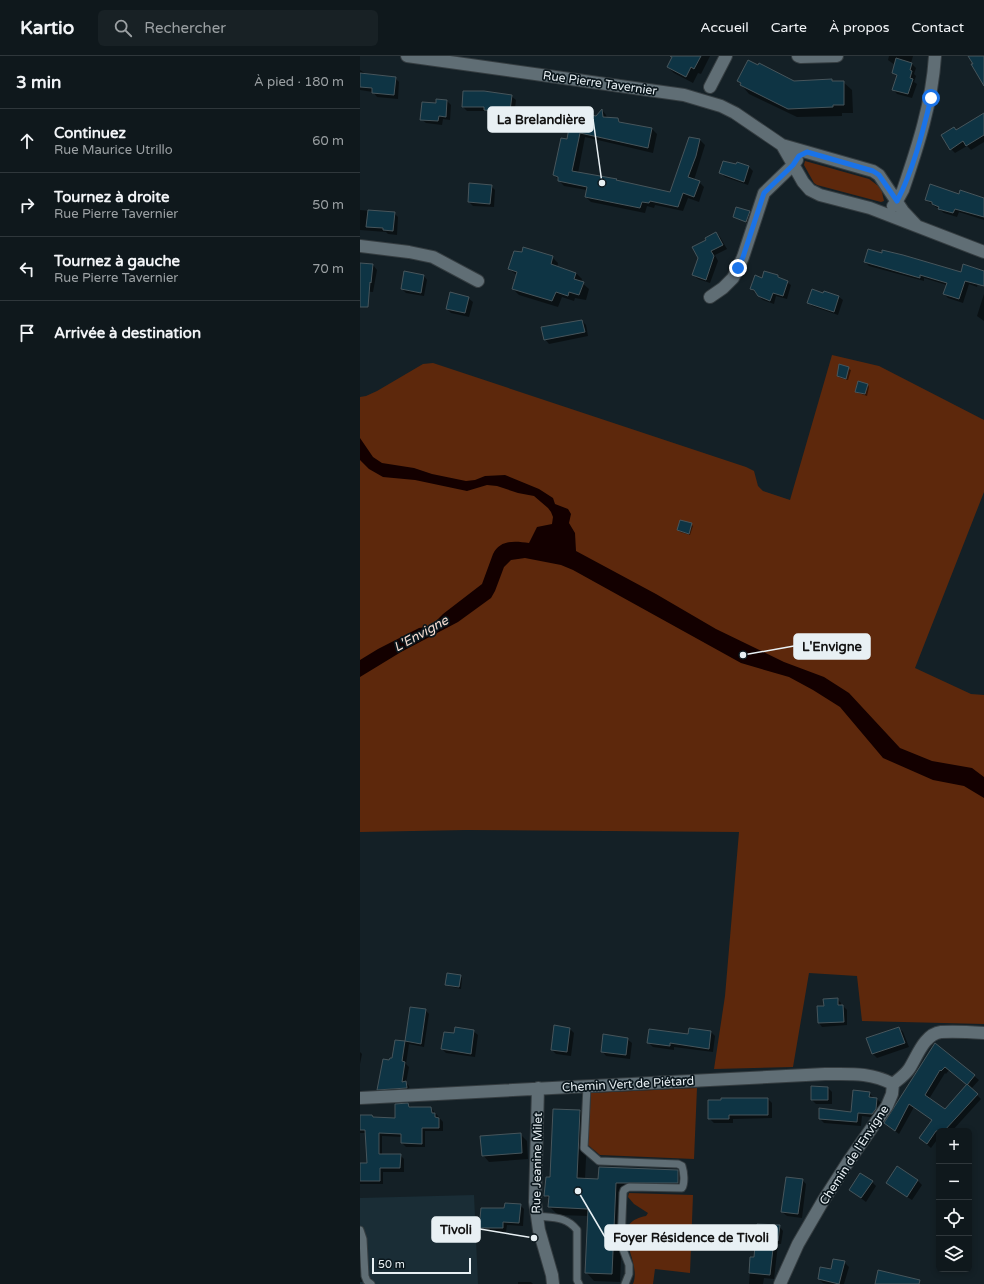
<!DOCTYPE html>
<html lang="fr">
<meta charset="utf-8">
<style>
:root{--surface:#0f181c;--page:#182125;--text:#f1f3f6;--muted:#9ba0a3;--line:#2f373b}
body{margin:0;font-family:"Varela Round",sans-serif;background:var(--page);color:var(--text)}
.controls{position:absolute;right:12px;bottom:12px;display:grid;overflow:hidden;border-radius:6px;box-shadow:0 2px 6px #0003}
.controls button{width:36px;height:36px;display:grid;place-items:center;padding:0;border:0;border-bottom:1px solid var(--line);background:var(--surface);color:var(--text);font:20px sans-serif}
.scale{position:absolute;left:12px;bottom:10px;width:99px;box-sizing:border-box;padding-left:4px;border:2px solid #e8f0f4;border-top:0;font-size:11px;line-height:14px;white-space:nowrap;color:#e8f0f4;-webkit-text-stroke:3px #0b171d;paint-order:stroke}
.stop{position:absolute;width:12px;height:12px;margin:-9px;border:3px solid #1a73e8;border-radius:50%;background:#fff}
.stop.end{background:#1a73e8;border-color:#fff;box-shadow:0 1px 4px #0008}
.list{margin:0;padding:0;list-style:none}
h2{display:flex;justify-content:space-between;align-items:center;height:52px;margin:0;padding:0 16px;font-size:17px}
h2 small{font-size:13px;font-weight:400;color:var(--muted)}
.list li{display:grid;grid-template-columns:26px 1fr auto;gap:12px;align-items:center;box-sizing:border-box;height:64px;padding:0 16px;border-top:1px solid var(--line)}
.list b{display:block;font-size:15px;white-space:nowrap}
.list p{margin:0;font-size:13px;white-space:nowrap;color:var(--muted)}
.list em{font-size:13px;font-style:normal;color:var(--muted)}
.icon{flex:none;width:22px;height:22px;fill:none;stroke:currentColor;stroke-width:2;stroke-linecap:round;stroke-linejoin:round}
.map{position:relative;flex:none;width:624px;height:1228px;overflow:hidden}
header{display:flex;align-items:center;gap:24px;box-sizing:border-box;height:56px;padding:0 20px;background:var(--surface);border-bottom:1px solid var(--line)}
header strong{font-size:19px}
nav{display:flex;gap:22px;margin-inline-start:auto;font-size:14px}
.search{width:280px;height:36px;background:var(--page);display:flex;align-items:center;gap:10px;box-sizing:border-box;padding:0 14px;border-radius:6px;color:var(--muted);font-size:15px}
main{display:flex}
aside{flex:1;background:var(--surface)}
.map>svg:first-child{display:block}
</style>
<header>
<strong>Kartio</strong>
<div class="search"><svg class="icon" aria-label="search" viewBox="0 0 24 24"><circle cx="10" cy="10" r="6"/><path d="M15 15l6 6"/></svg>Rechercher</div>
<nav><a>Accueil</a><a>Carte</a><a>À propos</a><a>Contact</a></nav>
</header>
<main>
<aside>
<h2>3 min<small>À pied · 180 m</small></h2>
<ul class="list">
<li><svg class="icon" aria-label="ahead" viewBox="0 0 24 24"><path d="M12 20V5M6 11l6-6 6 6"/></svg><div><b>Continuez</b><p>Rue Maurice Utrillo</p></div><em>60 m</em></li>
<li><svg class="icon" aria-label="right" viewBox="0 0 24 24"><path d="M7 20v-9h11M14 6l5 5-5 5"/></svg><div><b>Tournez à droite</b><p>Rue Pierre Tavernier</p></div><em>50 m</em></li>
<li><svg class="icon" aria-label="left" viewBox="0 0 24 24"><path d="M17 20v-9H6M10 6l-5 5 5 5"/></svg><div><b>Tournez à gauche</b><p>Rue Pierre Tavernier</p></div><em>70 m</em></li>
<li><svg class="icon" aria-label="arrive" viewBox="0 0 24 24"><path d="M6 21V4h12l-3 4 3 4H6"/></svg><div><b>Arrivée à destination</b></div></li>
</ul>
</aside>
<div class="map">
<svg width="624" height="1228" viewBox="0 0 624 1228">
<rect width="100%" height="100%" fill="#142026"/>
<path fill="#1a2d36" d="M114,1139L118,1228H0V1142Z"/>
<path fill="#5d280c" d="M445,105L509,123L521,132L524,145L521,146L457,129L454,127L444,109Z
M472,299L519,310L624,364V436L555,612L611,638L624,639V968L502,965L497,920L449,917L433,1011L354,1013L365,940L379,776L106,774L0,776V341L6,340L17,335L63,308L73,307L386,411L394,415L398,430L403,435L430,444Z
M337,1032L334,1103L240,1099L228,1089L231,1037Z
M269,1137L333,1139L330,1217L295,1213L293,1228H273C283,1204 245,1168 286,1160L288,1157L274,1148L268,1141Z"/>
<path fill="#130000" d="M0,382L13,401L22,407L54,412L72,418L106,425L115,424L125,420L145,419L179,433L193,442L195,448L208,453L211,458L209,467L215,477L216,495L296,538L356,573L424,606L464,621L489,637L540,692L572,705L612,712L624,721V742L604,730L573,724L523,702L480,651L453,634L429,621L381,607L213,514L201,509L165,502L151,504L144,511L135,535L131,542L98,566L41,596L0,621V604L18,593L59,572L71,570L83,558L122,528L133,498C140,483 156,485 169,487L177,471L192,468L193,461L191,456L188,452L174,440L158,437L137,430L127,429L107,435L55,424L23,421L9,413L0,404Z"/>
<path fill="#0007" fill-rule="evenodd" d="M311,0H350L341,18L338,17L333,27L314,17L308,11L313,2Z
M529,0H553L551,7L556,12L554,18L556,20L554,26L557,28L552,42L537,38L533,33L537,21L533,16L535,9L528,4Z
M0,14L6,18L35,22L39,26L38,43L17,41L13,36L0,34Z
M472,24L474,26H483L492,34L493,57H482V60L437,61L389,38L378,25L434,26Z
M151,40L156,44L153,67L136,64L132,60V58H130L127,55H107L103,51Z
M87,45L91,49L90,64L83,63L82,69L66,67L61,63L76,48Z
M242,54L246,59L247,62L258,63L261,67L292,73L297,78L293,97L225,81L218,117L256,124L257,125L310,137L340,84L345,89L334,124L339,126L344,131L339,146L328,142L323,155L295,149L294,152L287,150L285,157L231,146L226,141L227,134L204,130L194,119L207,85L236,62Z
M624,58V86L611,94L607,90L595,97L591,93L597,75Z
M389,111L393,115L388,129L365,121L360,116Z
M131,130L135,134L134,151L113,150L109,146Z
M600,139L624,143V164L599,156L597,161L584,157L566,144Z
M0,154L34,157L38,161L37,179L28,178L26,176L0,174Z
M389,156L391,158L388,167L374,161Z
M356,177L360,181L367,193L355,199L358,205L350,227L338,223L333,219L347,185Z
M192,201L198,207L197,212L216,217L222,223L221,226L229,233L226,244L215,242L214,245L202,241L198,251L159,239L153,233L157,219L149,213Z
M505,206L601,217L621,218L617,231L609,228L603,247L588,242L584,238L587,229L564,222V225L509,210Z
M0,209H13L17,214L13,236L0,235Z
M64,220L67,224L64,240L46,237L42,233Z
M418,220L431,229L427,243L416,240L414,248L403,244L391,233L403,223Z
M465,236L479,241L483,244L478,259L452,250L448,246L464,238Z
M624,238V265L617,260Z
M108,242L113,246L109,261L91,257L87,253Z
M222,265L226,269L228,280L189,288L185,283Z
M480,310L491,314L488,324L480,322L478,320Z
M508,329L509,331L507,340L498,337L496,336Z
M331,468L333,470L330,479L320,476L318,474Z
M100,920L102,922L101,933L88,930L86,929Z
M477,943L481,947V950H483L487,954V969L462,971L459,967Z
M51,952L65,954L69,958L64,991L49,988L46,1008L49,1011L46,1027L49,1030L50,1036L22,1037L18,1033L30,1005L33,1003L36,985L45,986Z
M539,972L543,976L549,991L517,1002L513,998L507,983Z
M210,973L214,977L211,1000L196,998L192,994Z
M113,975L118,979L115,1001L86,997L82,993L95,978Z
M351,976L355,980L353,996L314,991V994L293,991L288,986Z
M267,983L272,987L270,1003L246,1000L242,995Z
M575,988L619,1024L611,1033L621,1043L592,1075H579V1081L571,1092L560,1082L573,1064L554,1051L539,1078L525,1067ZM589,1014L608,1029L585,1055L569,1043L585,1017L586,1018Z
M0,996L2,998L0,1008Z
M468,1032L472,1036V1048H456L452,1044Z
M509,1037L513,1041V1043H517L521,1047L519,1057L516,1062L502,1060L501,1070L464,1067L460,1063L492,1057Z
M408,1043L412,1047V1062L373,1063V1067H354L349,1062L362,1045Z
M48,1048L52,1052H71L83,1066V1075H65V1091H46L42,1087V1081L22,1080V1099H40L44,1103V1116H23V1128H0V1108H8L6,1077H0V1060L36,1063Z
M220,1055L228,1063L225,1123L239,1124L318,1115L326,1124V1135H264L260,1226L234,1225L226,1216L229,1160L198,1159L189,1150L190,1144L185,1139Z
M160,1078L167,1085L168,1103L129,1106L123,1099Z
M442,1124L446,1128L442,1162L427,1160L422,1156Z
M558,1125L562,1129L552,1144L532,1131L527,1127Z
M512,1126L516,1130L506,1146L490,1134Z
M160,1149L164,1153L163,1170L147,1169L146,1176L124,1175L120,1171L145,1153Z
M419,1170L423,1175L421,1188H418L414,1223L404,1222L403,1228H389L391,1202H395Z
M0,1191L5,1226H0Z
M484,1206L489,1211L484,1228H468L463,1227L459,1223Z
M158,1226H171L173,1228H158Z"/>
<path fill="#0e3444" stroke="#47555b" d="M310,0H341L334,13L331,11L326,21L307,11L312,1Z
M608,0H624V30L611,8H613Z
M536,2L552,7L550,14L552,15L550,22L553,23L548,38L532,34L537,19L532,17Z
M388,4L398,9L399,7L434,25L472,23V25H484V49H473V51L428,53L380,29L381,27L377,25Z
M0,17L36,21L34,39L12,37V32L0,31Z
M103,35H124L152,39L149,63L131,60L132,55L124,54V51H102Z
M76,43L87,44L86,61L79,60L78,65L60,64L62,46L76,47Z
M242,53L243,61L258,62L259,66L292,72L288,92L220,77L212,115L257,123L256,124L310,136L329,81L340,83L336,100L328,121L340,125L334,141L323,137L318,151L290,145L289,147L282,146L280,152L225,141L227,131L198,125V121L193,119L201,82L207,83L212,55L236,60Z
M624,57V79L606,90L603,85L590,94L581,79L594,71L596,74Z
M363,105L376,108L377,106L389,110L384,126L359,117Z
M109,127L132,129L130,148L108,146Z
M570,128L599,138L600,134L624,142V161L595,153L593,157L578,153L579,151L572,148V146L565,144Z
M376,151L390,155L386,166L373,161Z
M8,154L35,156L33,175L23,174V172L6,171Z
M356,176L363,189L351,195L354,200L346,224L332,219L338,202L332,191L346,184L345,182Z
M163,191L193,200L191,208L216,217L214,223L224,226L219,239L209,236L208,240L196,236L192,245L152,233L157,216L148,213L154,195L162,196Z
M508,193L522,197V194L543,199L601,216L603,208L624,215V230L605,225L599,243L583,238L587,227L560,219V222L504,206Z
M0,207L13,208L11,227L10,226L8,251H0Z
M44,215L64,219L61,237L41,233Z
M404,215L418,219V221L428,225L423,240L413,237L410,245L398,240L394,234L390,233L395,219L402,222Z
M452,233L463,237L464,235L479,240L474,256L447,247Z
M90,236L109,241L105,257L86,253Z
M222,264L225,276L184,284L181,271Z
M479,308L489,311L486,323L477,320Z
M498,325L508,328L505,338L495,336Z
M320,464L332,467L329,478L317,474Z
M87,917L101,919L99,931L85,929Z
M478,942V949H483L484,966L458,967L457,950H464L463,943Z
M50,951L66,953L61,988L45,985L42,1005L45,1006L42,1026L46,1025L47,1032L17,1034L23,1003L29,1004L30,1002H32L35,984L45,985Z
M194,969L210,972L207,996L191,994Z
M95,971L114,974L111,998L81,993L84,976L94,977Z
M539,971L545,987L512,998L506,982Z
M329,972L351,975L349,993L310,987V990L287,987L289,973L328,978Z
M243,978L268,982L266,999L241,996Z
M575,987L615,1019L607,1029L585,1011L581,1015L580,1014L565,1039L585,1053L607,1028L618,1038L584,1075H576L567,1088L559,1082L572,1064L549,1048L535,1075L524,1067Z
M451,1030L468,1031V1044H451Z
M493,1034L510,1036L509,1041L517,1042L516,1053L512,1058L498,1057L497,1066L459,1063V1052L491,1056Z
M361,1042H408V1059H369V1063H348V1044H361Z
M48,1047L49,1051H71L72,1057H75V1061L79,1062V1072H62V1088L41,1087V1078L19,1077V1098H41L40,1112H20V1125H0V1107H7L5,1074H0V1059H12L13,1061L35,1062V1048Z
M193,1053L220,1054L217,1122L238,1123L239,1111L318,1114V1127H256L252,1218L225,1217L228,1153L188,1151L189,1140H184L186,1121H190Z
M161,1077L162,1097L122,1100L120,1080Z
M537,1110L558,1124L547,1141L526,1127Z
M500,1117L513,1125L501,1142L489,1134Z
M426,1121L443,1123L438,1158L421,1156Z
M145,1147L161,1148L159,1167L143,1166V1172H119L121,1152H144Z
M397,1168L420,1169L418,1185L414,1184L410,1219L389,1217L390,1201H394Z
M473,1203L485,1205L479,1228L458,1223L460,1211L471,1213Z
M518,1214L560,1224L559,1228H515Z"/>
<g fill="none" stroke-linecap="round" stroke-linejoin="round">
<g stroke="#353d41" stroke-width="9">
<path id="lane" d="M227,1030L224,1092L239,1105L318,1108L322,1110C324,1116 325,1127 322,1132L269,1131L264,1134L263,1137L261,1188L269,1209V1218L265,1228
M176,1160C193,1162 206,1160 217,1174V1224L219,1228
M0,1174L3,1183L5,1220L7,1225L11,1228"/>
</g>
<g stroke="#353d41" stroke-width="14">
<path id="street" d="M47,0L324,39L361,50L375,57L422,89L513,115L519,119L543,155L557,170
M438,0L441,1L477,0
M350,31L366,0
M422,89L443,126L450,134L460,139L510,152L624,196
M533,150L537,145L543,134C558,90 572,47 575,0
M0,190L49,196L73,201L118,225
M350,241L363,232L373,222L378,212L383,201L404,137L433,109L437,104
M178,1032L175,1146L179,1174L192,1219L193,1228
M0,1042L465,1018C490,1018 510,1016 533,1028
M420,1228L438,1188L463,1145L488,1106L527,1050L532,1038L533,1028C539,1023 545,1019 549,1013C557,1001 564,978 581,976C595,975 610,976 624,977"/>
</g>
<use href="#lane" stroke="#606e75" stroke-width="7"/>
<use href="#street" stroke="#606e75" stroke-width="12"/>
</g>
<g fill="none" stroke-linecap="round" stroke-linejoin="round">
<path stroke="#1a73e8" stroke-width="5" d="M378,212L383,201L404,137L433,109L439,100L447,96L513,115L519,119L537,145C553,115 563,75 571,42"/>
</g>
<g text-anchor="middle" dominant-baseline="central" stroke-width="3.5" stroke-linejoin="round" paint-order="stroke">
<g font-size="12" fill="#e8f0f4" stroke="#0b171d">
<text transform="translate(240 27) rotate(8)">Rue Pierre Tavernier</text>
<text transform="translate(268 1028) rotate(-3)">Chemin Vert de Piétard</text>
<text transform="translate(494 1099) rotate(-57)">Chemin de l'Envigne</text>
<text transform="translate(177 1107) rotate(-89)">Rue Jeanine Milet</text>
</g>
<g font-size="13" font-style="italic" fill="#f7ded3" stroke="#0b171d">
<text transform="translate(61 578) rotate(-29)">L'Envigne</text>
</g>
</g>
<path fill="none" stroke="#e8f0f4" stroke-width="1.5" d="M242 127L233 63M383 599L434 590M174 1182L120 1173M218 1135L245 1181"/>
<g fill="#e8f0f4" stroke="#0b171d" stroke-width="1.5">
<circle cx="242" cy="127" r="4"/>
<circle cx="383" cy="599" r="4"/>
<circle cx="174" cy="1182" r="4"/>
<circle cx="218" cy="1135" r="4"/>
</g>
<g fill="#e8f0f4" stroke="#e8f0f4" stroke-width="1.5">
<rect x="128" y="51" width="105" height="25" rx="4"/>
<rect x="434" y="578" width="76" height="25" rx="4"/>
<rect x="72" y="1161" width="48" height="25" rx="4"/>
<rect x="245" y="1169" width="172" height="25" rx="4"/>
</g>
<g font-size="13" text-anchor="middle" font-weight="bold" fill="#111">
<text x="181" y="68">La Brelandière</text>
<text x="472" y="595">L'Envigne</text>
<text x="96" y="1178">Tivoli</text>
<text x="331" y="1186">Foyer Résidence de Tivoli</text>
</g>
</svg>
<div class="controls">
<button>+</button>
<button>−</button>
<button><svg class="icon" aria-label="locate" viewBox="0 0 24 24"><circle cx="12" cy="12" r="6"/><path d="M12 2v4M12 18v4M2 12h4M18 12h4"/></svg></button>
<button><svg class="icon" aria-label="layers" viewBox="0 0 24 24"><path d="M12 4l9 5-9 5-9-5zM3 14l9 5 9-5"/></svg></button>
</div>
<div class="scale">50 m</div>
<div class="stop" style="left:571px;top:42px"></div>
<div class="stop end" style="left:378px;top:212px"></div>
</div>
</main>
